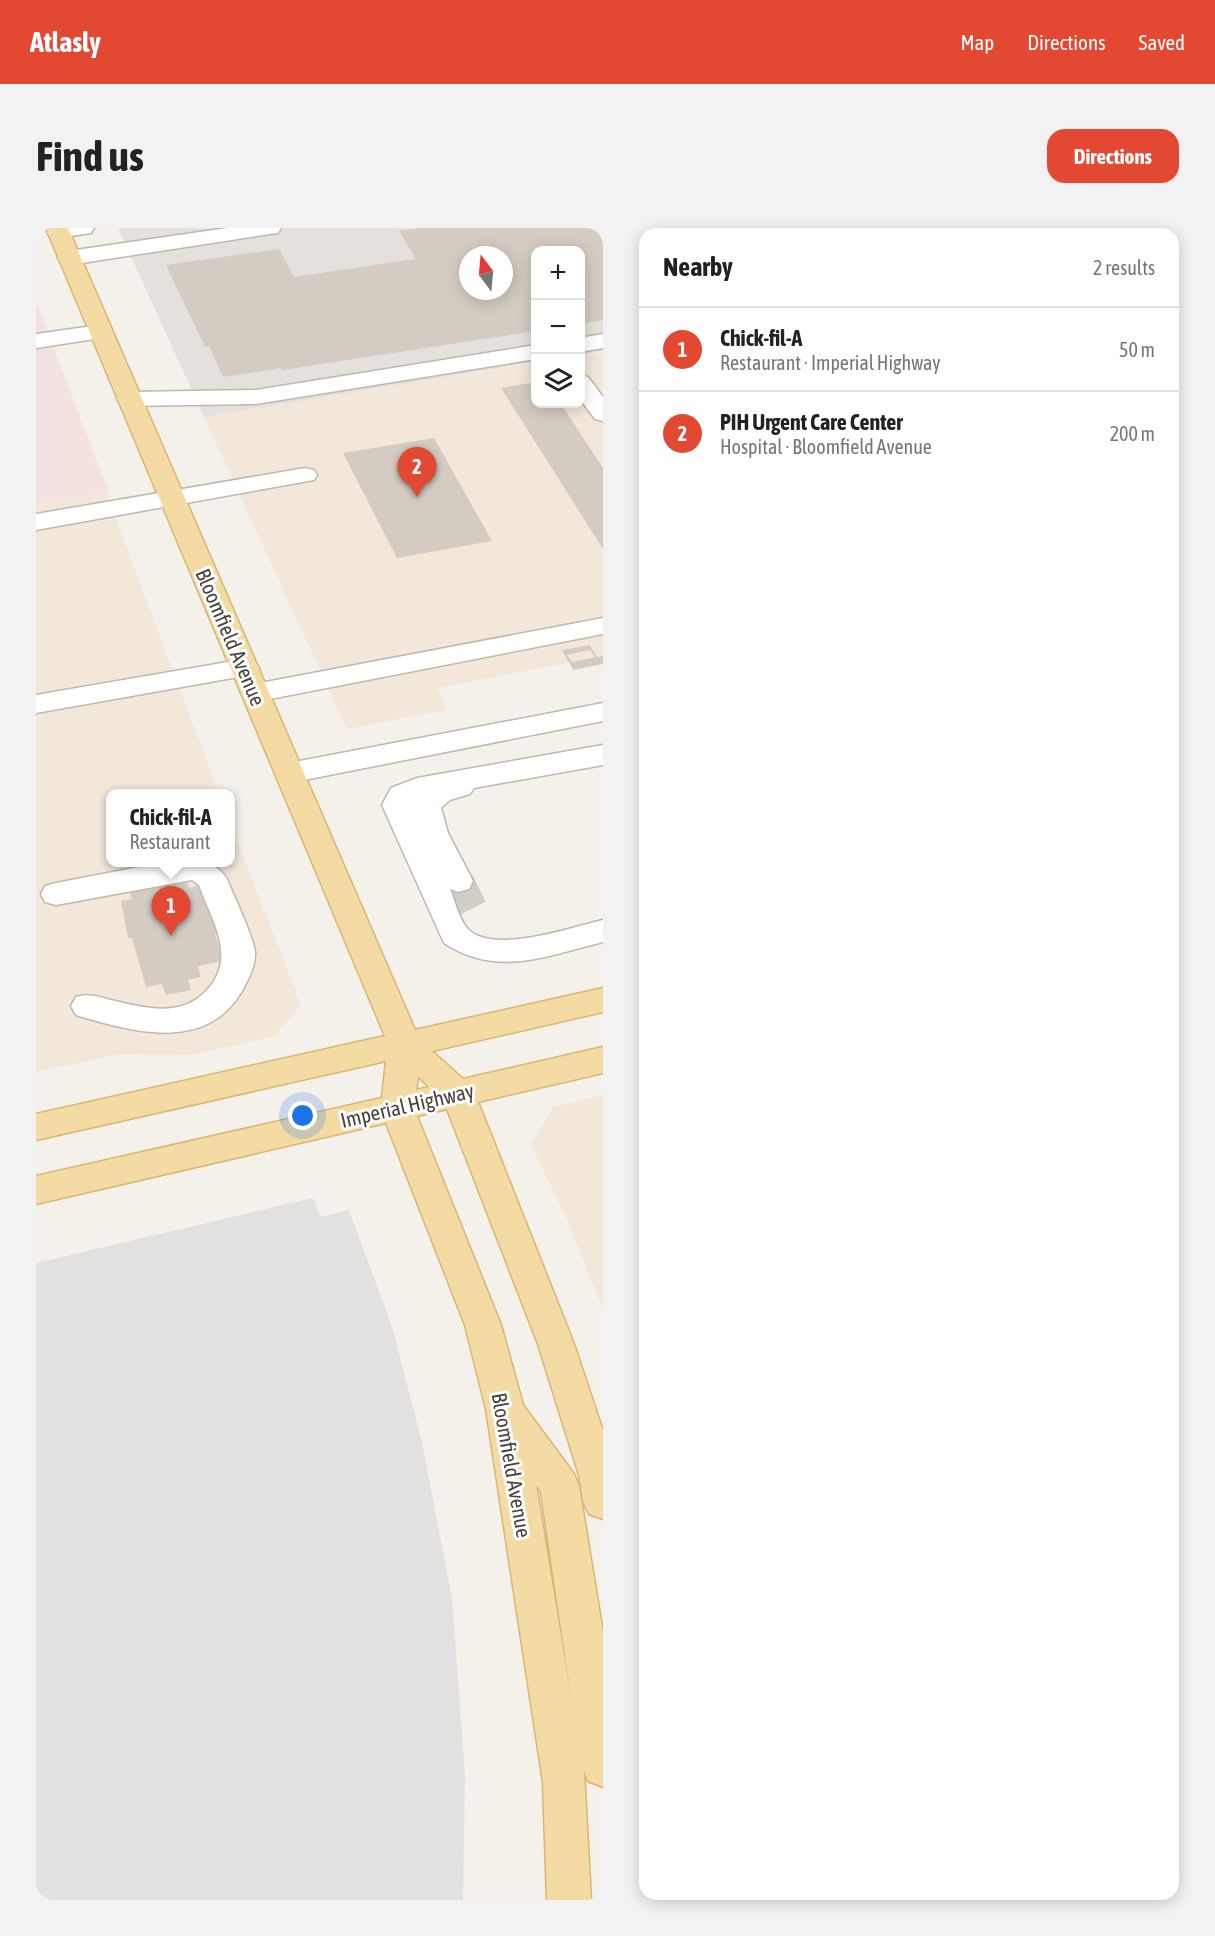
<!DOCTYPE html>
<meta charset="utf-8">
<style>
:root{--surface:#fff;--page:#f2f2f2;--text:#222;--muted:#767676;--line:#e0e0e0;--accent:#e34832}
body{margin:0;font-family:"Asap Condensed",sans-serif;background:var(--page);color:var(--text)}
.controls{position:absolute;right:18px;top:18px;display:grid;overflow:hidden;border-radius:12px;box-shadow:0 3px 15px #0003}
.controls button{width:54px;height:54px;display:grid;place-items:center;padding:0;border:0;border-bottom:2px solid var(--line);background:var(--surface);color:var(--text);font:30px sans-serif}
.compass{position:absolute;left:423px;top:18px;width:54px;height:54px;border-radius:50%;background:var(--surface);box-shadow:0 3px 15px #0003;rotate:344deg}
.you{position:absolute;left:267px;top:888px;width:21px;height:21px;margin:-15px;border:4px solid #fff;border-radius:50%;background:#1a73e8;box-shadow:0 0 0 9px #1a73e833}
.badge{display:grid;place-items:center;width:39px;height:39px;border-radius:50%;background:var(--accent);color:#fff;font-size:20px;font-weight:700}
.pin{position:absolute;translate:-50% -50px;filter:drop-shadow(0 2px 3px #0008)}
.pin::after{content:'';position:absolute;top:32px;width:21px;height:18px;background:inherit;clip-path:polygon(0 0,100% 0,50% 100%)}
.popup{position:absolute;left:70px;top:561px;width:129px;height:78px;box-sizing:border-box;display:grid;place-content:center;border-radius:12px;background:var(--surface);filter:drop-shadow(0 2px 4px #0005);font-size:20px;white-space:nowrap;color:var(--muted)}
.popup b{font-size:22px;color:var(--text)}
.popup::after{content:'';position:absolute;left:50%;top:100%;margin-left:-12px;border:12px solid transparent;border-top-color:var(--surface)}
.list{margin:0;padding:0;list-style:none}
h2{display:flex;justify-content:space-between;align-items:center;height:78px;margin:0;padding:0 24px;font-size:26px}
h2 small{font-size:20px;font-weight:400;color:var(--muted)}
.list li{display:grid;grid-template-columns:39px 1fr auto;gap:18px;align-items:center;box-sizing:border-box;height:84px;padding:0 24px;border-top:2px solid var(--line)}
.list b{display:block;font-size:22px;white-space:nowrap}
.list p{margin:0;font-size:20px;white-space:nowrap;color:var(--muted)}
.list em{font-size:20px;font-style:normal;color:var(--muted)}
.icon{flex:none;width:33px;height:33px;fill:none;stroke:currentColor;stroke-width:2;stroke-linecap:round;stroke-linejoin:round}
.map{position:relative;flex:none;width:567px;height:1672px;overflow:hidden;border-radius:18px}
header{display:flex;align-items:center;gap:36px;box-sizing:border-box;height:84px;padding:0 30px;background:var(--accent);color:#fff}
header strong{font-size:28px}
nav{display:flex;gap:33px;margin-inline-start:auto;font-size:21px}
.intro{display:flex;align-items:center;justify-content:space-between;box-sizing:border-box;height:144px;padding:0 36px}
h1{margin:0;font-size:42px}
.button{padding:15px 27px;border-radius:18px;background:var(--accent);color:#fff;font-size:21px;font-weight:700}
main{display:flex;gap:36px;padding:0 36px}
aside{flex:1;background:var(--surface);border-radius:18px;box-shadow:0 3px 15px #0003}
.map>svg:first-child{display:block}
</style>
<header>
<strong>Atlasly</strong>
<nav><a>Map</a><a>Directions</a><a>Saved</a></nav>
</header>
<div class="intro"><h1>Find us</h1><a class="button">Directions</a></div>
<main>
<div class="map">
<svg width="567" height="1672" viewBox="0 0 567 1672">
<rect width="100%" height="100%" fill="#f4f1eb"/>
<path fill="#f3e7d9" d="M567,124V428L401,460L411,482L311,501L168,189L499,135L500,176H544L545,128Z
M70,265L183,565L75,566V634H195V596L265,777L237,809L154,827L84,826L0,844V277Z
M567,867V1081L531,992L495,917L517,879Z"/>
<path fill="#e4e0dc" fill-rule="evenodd" d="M82,0H567V123L545,127L544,22H500L499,134L168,189ZM432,27H468V63H432Z"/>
<path fill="#f3e2e0" d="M0,73L73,265L0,277Z"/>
<path fill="#e3e1df" d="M277,970L284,989L313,982L356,1099L385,1210L416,1370L429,1548L427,1672H0V1035Z"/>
<path fill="#d4ccc2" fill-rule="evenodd" d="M386,0H567V92L544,96V22H500V103L246,142L245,140L187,149L173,118L169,119L130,37L243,21L258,49L380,31L363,3ZM432,27H468V63H432Z
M500,154V176H525L567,240V321L465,160Z
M398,210L456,313L361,330L307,225Z
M554,417L561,429L567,428V436L537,442L526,422ZM554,422L559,429L536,434L531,427Z
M149,649L153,660L165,657L182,706L179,707L188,733L162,738L165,749L152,752L155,762L130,767L126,756L110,759L96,710H92L85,673L96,671L92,658Z"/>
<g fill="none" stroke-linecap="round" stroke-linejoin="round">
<path stroke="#d1cec8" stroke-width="31" stroke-dasharray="31 16" stroke-linecap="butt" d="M422,653L443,695"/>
<g stroke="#beb8ae" stroke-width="3">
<path id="minor" d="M14,0H58L55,5L22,10L14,9L11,4Z
M191,0H245L242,5L234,6L33,37L25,35L22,30L25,25L33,23Z
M64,97L72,99L75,104L72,109L0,120V106Z
M567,106V120L544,124V110Z
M500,117V131L220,176L93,178L85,176L81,171L85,166L93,164L220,162Z
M544,147L552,149L567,169V193L559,191L544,171Z
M269,240L278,242L281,247L278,252L0,302V286Z
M567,390V406L219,474L209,471L205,465L209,459L219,456Z
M209,431L219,434L223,440L219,446L0,485V467Z
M567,475V493L253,555L243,552L239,545L243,538L253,535Z
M567,517V537L438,560L434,566L414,572L405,580L412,605L437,653L433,661L422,664L414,661C419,673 423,691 431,700C455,728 536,699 567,692V714C510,728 461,750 408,715L346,577L355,560L381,550Z
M129,634C152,634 178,629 191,651C198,669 217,707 219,724C220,738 212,752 206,763C170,825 96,804 40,787L35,778L40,769C53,765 62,769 75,772C108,780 145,790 170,763C202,730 176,693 163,657L156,652L20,677L9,674L5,666L9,658L20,655Z"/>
</g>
<g stroke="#d8b775" stroke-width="3">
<path id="major" d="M10,0H32L379,802L567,760V784L396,823L427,851L567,819V845L442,874L538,1116L567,1203V1291L553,1286L547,1273L543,1247L502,1116L411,881L381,888L465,1097L487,1177L538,1246L543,1258L567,1405V1559L552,1553L548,1543L555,1672H511L507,1554L450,1181L429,1097L350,895L0,976V948L346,870L350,833L0,912V886L349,808ZM382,848L393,859L380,862ZM500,1257L505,1264L536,1475Z"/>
</g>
<use href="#minor" fill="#fff" fill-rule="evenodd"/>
<use href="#major" fill="#f4dba4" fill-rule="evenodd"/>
</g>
<g text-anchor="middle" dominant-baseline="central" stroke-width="6" stroke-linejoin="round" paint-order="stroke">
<g font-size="21" fill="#47423a" stroke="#fff">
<text transform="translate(195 409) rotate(67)">Bloomfield Avenue</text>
<text transform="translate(371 877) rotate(-13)">Imperial Highway</text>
<text transform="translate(476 1237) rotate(80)">Bloomfield Avenue</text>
</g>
</g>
</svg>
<div class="controls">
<button>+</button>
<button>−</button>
<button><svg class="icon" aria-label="layers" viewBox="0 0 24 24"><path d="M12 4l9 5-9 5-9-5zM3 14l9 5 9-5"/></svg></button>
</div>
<svg class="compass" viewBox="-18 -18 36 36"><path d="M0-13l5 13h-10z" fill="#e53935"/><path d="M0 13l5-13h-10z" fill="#767676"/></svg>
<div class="you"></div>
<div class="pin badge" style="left:135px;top:708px">1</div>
<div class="popup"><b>Chick-fil-A</b>Restaurant</div>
<div class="pin badge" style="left:381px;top:269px">2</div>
</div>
<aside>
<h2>Nearby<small>2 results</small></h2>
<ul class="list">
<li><span class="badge">1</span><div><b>Chick-fil-A</b><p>Restaurant · Imperial Highway</p></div><em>50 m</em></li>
<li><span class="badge">2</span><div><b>PIH Urgent Care Center</b><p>Hospital · Bloomfield Avenue</p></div><em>200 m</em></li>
</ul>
</aside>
</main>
